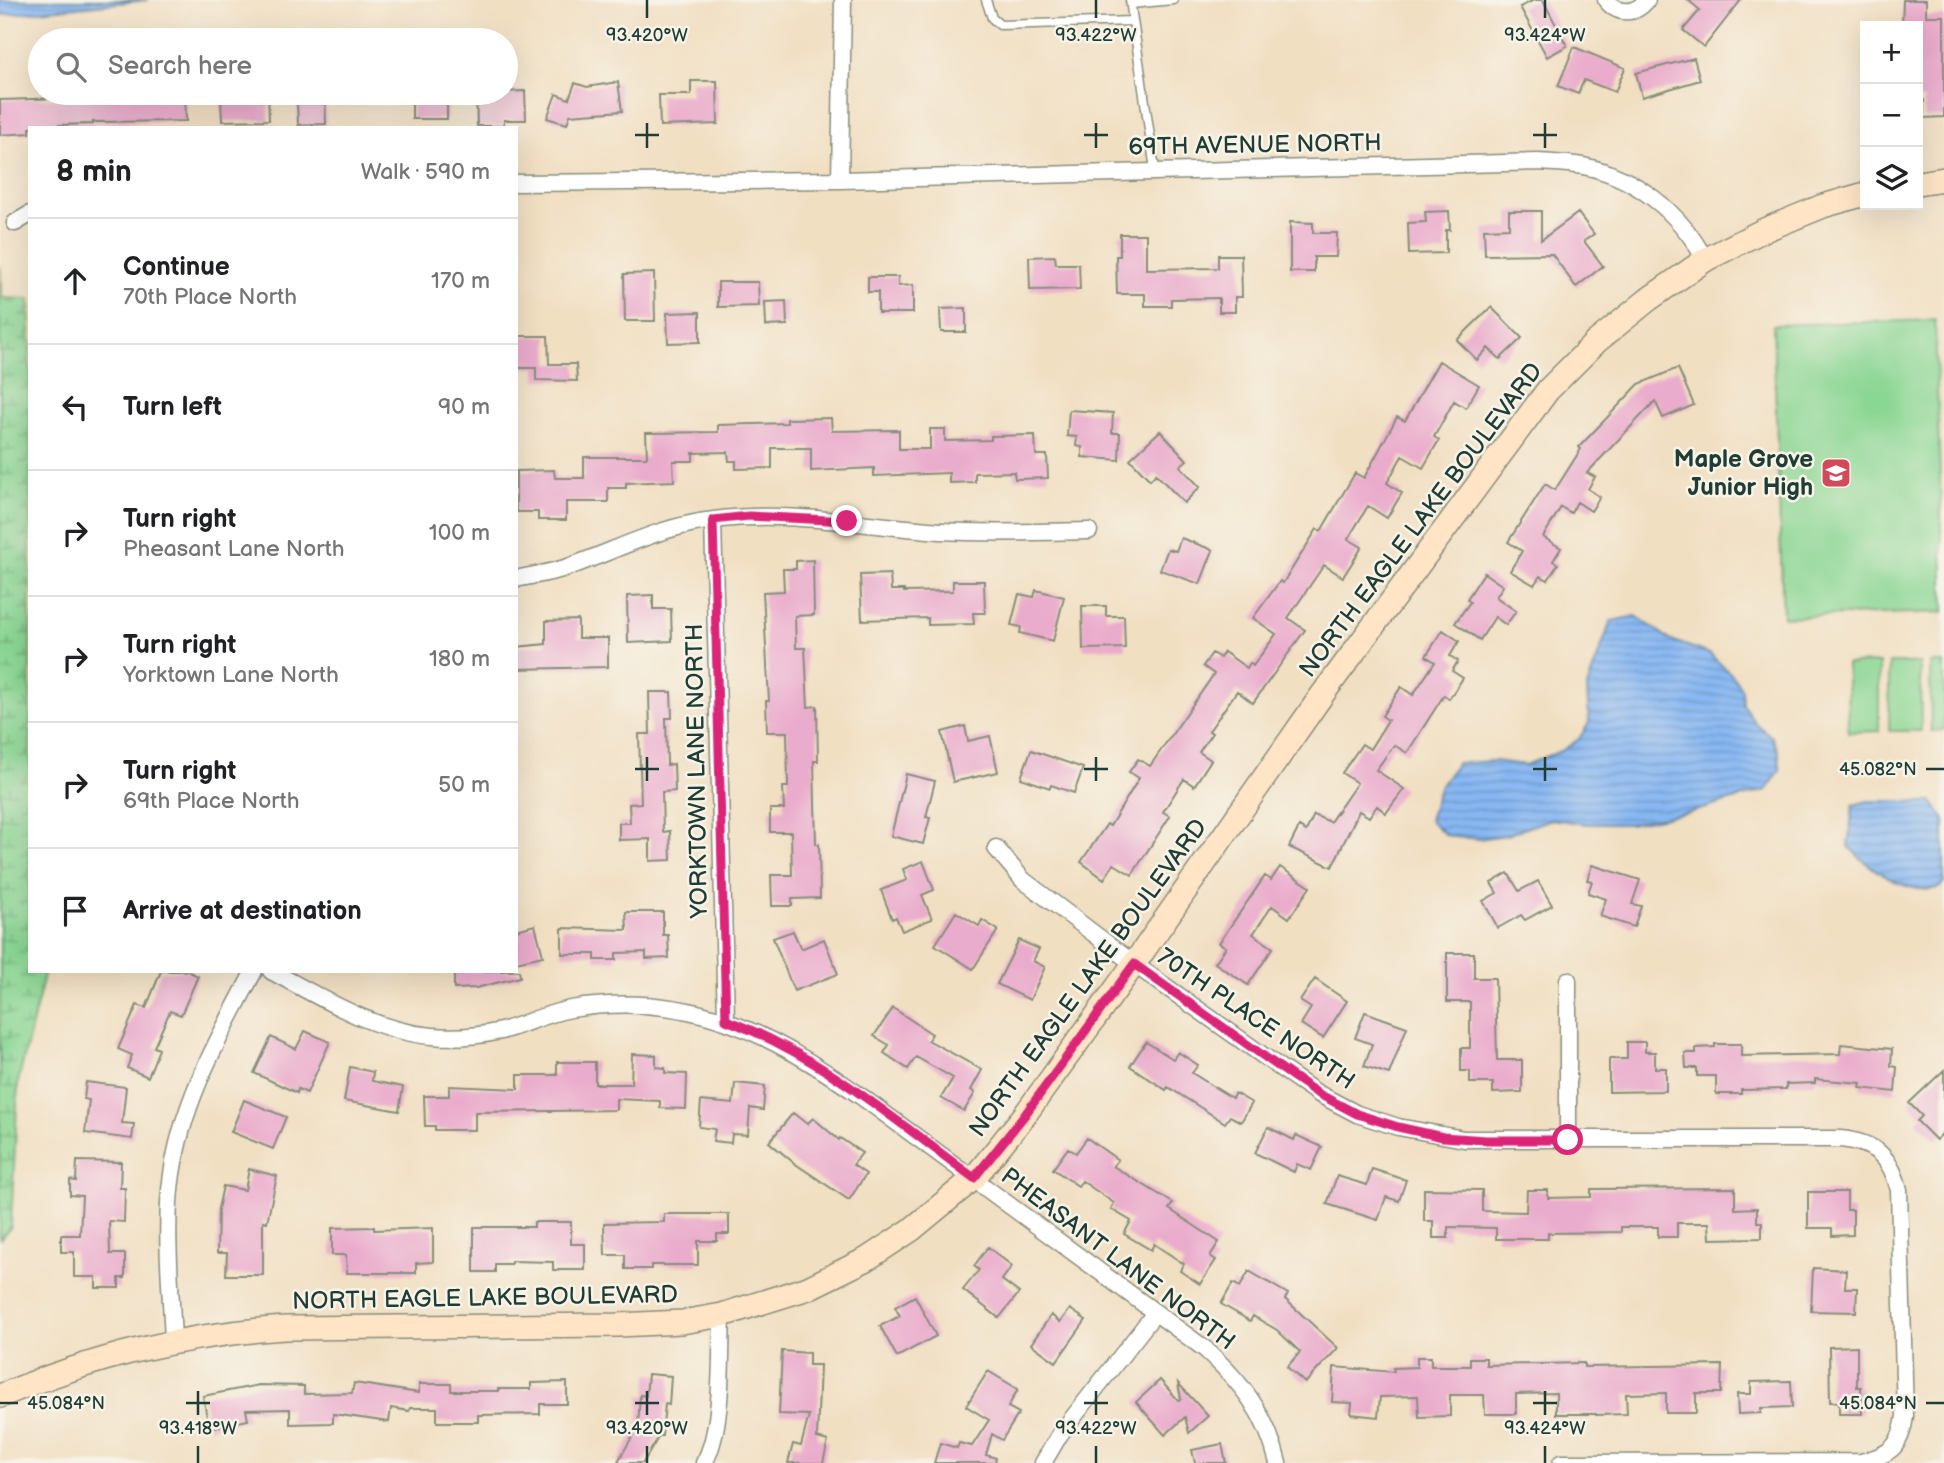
<!DOCTYPE html>
<meta charset="utf-8">
<style>
:root{--surface:#fff;--page:#f2f2f2;--text:#202124;--muted:#757577;--line:#e0e0e0}
body{margin:0;font-family:"Balsamiq Sans",sans-serif;background:var(--page);color:var(--text)}
.controls{position:absolute;right:21px;top:21px;display:grid;overflow:hidden;border-radius:0px;box-shadow:0 7px 28px #0002}
.controls button{width:63px;height:63px;display:grid;place-items:center;padding:0;border:0;border-bottom:2px solid var(--line);background:var(--surface);color:var(--text);font:35px sans-serif}
.stop{position:absolute;width:21px;height:21px;margin:-16px;border:5px solid #db2777;border-radius:50%;background:#fff}
.stop.end{background:#db2777;border-color:#fff;box-shadow:0 2px 7px #0008}
.list{margin:0;padding:0;list-style:none}
h2{display:flex;justify-content:space-between;align-items:center;height:91px;margin:0;padding:0 28px;font-size:30px}
h2 small{font-size:23px;font-weight:400;color:var(--muted)}
.list li{display:grid;grid-template-columns:46px 1fr auto;gap:21px;align-items:center;box-sizing:border-box;height:126px;padding:0 28px;border-top:2px solid var(--line)}
.list b{display:block;font-size:26px;white-space:nowrap}
.list p{margin:0;font-size:23px;white-space:nowrap;color:var(--muted)}
.list em{font-size:23px;font-style:normal;color:var(--muted)}
.icon{flex:none;width:38px;height:38px;fill:none;stroke:currentColor;stroke-width:2;stroke-linecap:round;stroke-linejoin:round}
.map{position:relative;flex:none;width:1944px;height:1463px;overflow:hidden}
.search{position:absolute;background:var(--surface);box-shadow:0 7px 28px #0002;left:28px;top:28px;width:490px;height:77px;display:flex;align-items:center;gap:18px;box-sizing:border-box;padding:0 24px;border-radius:38px;color:var(--muted);font-size:26px}
.panel{position:absolute;background:var(--surface);box-shadow:0 7px 28px #0002;left:28px;top:126px;width:490px;height:847px;border-radius:0px}
.map>svg:first-child{display:block}
</style>
<div class="map">
<svg width="1944" height="1463" viewBox="0 0 1944 1463">
<defs>
<pattern id="wetland-marsh" width="20" height="14" patternUnits="userSpaceOnUse" patternTransform="scale(1.75)"><rect width="20" height="14" fill="#8ad693"/><path d="M1 5h8M5 5V1M11 12h8M15 12V8" fill="none" stroke="#70af79"/></pattern>
<pattern id="water-rules" width="6" height="5" patternUnits="userSpaceOnUse" patternTransform="scale(1.75)"><rect width="6" height="5" fill="#87b7f3"/><path d="M0 2.5h6" fill="none" stroke="#6e96c6"/></pattern>
</defs>
<rect width="100%" height="100%" fill="#f7f3e8"/>
<filter id="ink" filterUnits="userSpaceOnUse"><feTurbulence type="fractalNoise" baseFrequency=".0143" numOctaves="2"/><feDisplacementMap in="SourceGraphic" scale="14" xChannelSelector="R" yChannelSelector="G"/><feConvolveMatrix kernelMatrix="1 2 1 2 8 2 1 2 1" color-interpolation-filters="sRGB"/></filter>
<filter id="wash" filterUnits="userSpaceOnUse"><feTurbulence type="fractalNoise" baseFrequency=".00686" numOctaves="4" result="noise"/><feDisplacementMap in="SourceGraphic" scale="28" xChannelSelector="R" yChannelSelector="G"/><feGaussianBlur stdDeviation="1.57" result="paint"/><feColorMatrix in="noise" values="0 0 0 0 0 0 0 0 0 0 0 0 0 0 0 0 0 1.4 0 .05"/><feComposite in="paint" operator="in"/></filter>
<g filter="url(#wash)">
<rect width="100%" height="100%" fill="#f1dfc2"/>
<path fill="url(#wetland-marsh)" stroke="#548a64" stroke-width="2" d="M0,265L2,298L30,299V971H45L18,1082L11,1227L0,1239Z"/>
<path fill="#8ad693" stroke="#548a64" stroke-width="2" d="M1935,320L1944,612L1783,617L1773,325Z
M1879,663V731L1848,732L1847,664Z
M1889,663H1920L1921,731H1889Z
M1930,663H1944V730L1931,731Z"/>
<path fill="url(#water-rules)" stroke="#537a94" stroke-width="2" d="M0,0H148L0,15Z
M1636,616L1671,640L1710,654L1733,676L1742,690L1743,705L1755,723L1772,737L1779,753L1780,770L1767,790L1692,812L1629,824H1588L1551,819L1506,835L1478,839L1446,835L1429,820L1439,788L1457,763L1494,761L1526,765L1563,750L1579,739L1589,723L1587,687L1611,621Z
M1868,801L1932,802L1944,818V882L1939,888C1906,896 1869,868 1848,846L1853,805Z"/>
<g id="blocks">
<path fill="#eaaccc" d="M1534,0H1543L1567,46L1547,57L1520,7Z
M1688,0H1741L1704,47L1683,30L1700,10Z
M1903,0H1926V16H1944V117L1924,118V100H1918V26H1902Z
M1574,47L1625,68L1615,92L1584,80L1578,94L1558,86Z
M1694,58L1700,80L1642,97L1636,73Z
M691,81H717L718,124L660,126L659,95H691Z
M618,82L622,111L570,115L567,124L547,118L556,94L569,99L575,83L587,87Z
M525,91L526,120H504V126H477L476,93Z
M129,93H185L186,121L93,122V124L59,125V128H30V133L0,135V100L129,96Z
M253,93H268L269,120L222,121L221,98L253,97Z
M304,93H325L326,124L298,125L297,102H304Z
M412,93L447,94V119H412Z
M1449,211L1450,230H1446V253L1409,254L1408,223L1426,222L1425,212Z
M1509,211H1541V240L1578,213L1594,234L1584,241L1603,266L1576,287L1552,254L1485,255L1484,229L1509,228Z
M1290,222L1313,223V233H1337L1336,257H1314V272H1290Z
M1120,234H1146V269L1218,268V255H1241L1242,297H1235V312H1219V298L1171,299V306H1145V294H1117L1116,256H1120Z
M1055,256L1056,264H1079L1080,289L1030,290L1029,257Z
M654,273L655,321H625L624,274Z
M868,277H898V286L913,285V313H878V292H868Z
M718,282H758L759,306L718,307Z
M786,301L787,325L766,326L765,302Z
M1491,307L1522,338L1500,359L1488,348L1477,360L1457,340Z
M966,308V332H941L940,309Z
M700,312V342L668,343L667,313Z
M516,336H548L549,364H576L577,381L536,380V368H516Z
M1439,361L1479,385L1466,408L1454,401L1434,437L1439,440L1423,468L1402,456L1387,483L1402,493L1387,518L1368,506L1348,539L1362,547L1343,577L1324,565L1288,618L1305,630L1253,703L1237,691L1209,731L1212,733L1199,752L1211,760L1194,786L1184,779L1163,812L1170,816L1132,875L1114,864L1104,879L1081,862L1107,824L1110,826L1139,778L1129,772L1138,759L1150,766L1214,674L1203,666L1212,653L1220,658L1224,652L1247,668L1250,663L1253,666L1276,634L1253,618L1280,581L1283,583L1317,529L1321,531L1355,473L1364,478L1397,417L1405,421Z
M1678,368L1694,405L1663,418L1655,401L1587,473L1595,477L1588,489L1600,497L1591,511L1577,502L1571,513L1561,507L1543,537L1561,548L1553,561L1558,564L1548,580L1540,576L1534,585L1510,571L1522,551L1508,542L1545,484L1555,490L1581,449L1579,447L1639,384Z
M1069,410L1113,413L1112,433H1120L1119,460L1082,457V447L1076,446L1077,437L1067,436Z
M831,418L832,431L899,430V449H930V429H945V441L991,440V436L1035,435L1036,455H1047L1048,478L1015,479L1014,472L975,473V482L949,483V473L874,476V468L811,471V448H772V468L736,469V461H729L728,452L693,453V461H673L674,481L626,483V488H608V502H566V520H538V512H516V471L554,470L555,478H584V457H647L646,433L718,432V425L787,423V419Z
M1160,431L1187,460L1180,466L1200,487L1184,503L1156,474L1150,480L1130,459Z
M1181,538L1213,550L1200,584L1160,570L1168,549L1176,551Z
M813,560L814,615L795,616L796,648H805L808,707L817,706L818,761H814L816,844H819L820,898L792,899V906H772L771,875H792L791,832H770V809H784L783,787H788L787,732H767L766,701H769L763,592L784,591L783,569H796V561Z
M1484,573L1503,586L1496,597L1516,611L1506,625L1495,617L1480,640L1455,623L1470,602L1467,599Z
M890,574L891,590H904V592L953,591V581H984L985,613H973L974,624L928,625V618L862,620L860,575Z
M1036,590L1064,597L1053,641L1020,633L1021,627L1011,625L1019,594L1034,597Z
M653,595V609H671L672,641L628,643L627,596Z
M1082,606H1106V616H1124L1125,648L1083,649Z
M578,620V638H608V667L516,669V647L546,644V621Z
M1443,630L1459,641L1450,656L1458,661L1452,671L1463,678L1449,699L1444,695L1407,753L1394,745L1376,770L1404,789L1386,813L1377,806L1369,817L1359,811L1332,867L1289,847L1299,827L1306,831L1314,815L1330,822L1357,783L1342,773L1362,744L1370,749L1388,720L1382,716L1401,687L1413,695L1435,662L1426,656Z
M649,692H671L672,718H666L667,765L674,764L675,791L662,792L663,832L670,831L671,860L650,861V839L619,840V823H630L629,804L641,803L639,734H650Z
M965,726L968,741L990,736L998,772L953,782L942,732Z
M1031,750L1083,768L1074,793L1051,785L1050,788L1021,778Z
M906,774L935,781L926,817L930,818L923,844L891,836Z
M923,861L934,890L922,895L932,919L902,931L896,917L892,919L881,890L907,880L903,869Z
M1592,865L1640,880L1632,904L1641,906L1634,927L1600,916L1606,899L1588,893L1592,881L1587,880Z
M1280,867L1310,887L1289,918L1272,906L1253,934L1273,948L1248,985L1215,963L1226,947L1219,943L1265,876L1271,880Z
M1508,873L1519,891L1538,881L1552,905L1525,920L1521,915L1498,928L1483,901L1497,893L1491,883Z
M626,912H663V935H668L669,958L646,959V952L616,953V960H595V954H562V928L627,930Z
M956,912L979,926L982,920L998,930L973,969L935,945Z
M535,925L543,956L516,962V930Z
M793,931L801,949L824,939L838,974L794,991L773,938Z
M1019,940L1039,949L1033,961L1045,967L1030,1000L997,984Z
M1447,953H1474V978H1495L1497,1060H1522V1092L1493,1093V1083H1470V1071H1461V1048H1470V1002H1447Z
M161,971H187L198,976L181,1015L170,1011L154,1047L159,1049L148,1077L127,1068L132,1055L118,1049L137,1005L146,1008Z
M454,971H519L520,977L476,988L454,989Z
M1315,979L1347,1001L1323,1038L1301,1024L1311,1008L1300,1001Z
M893,1008L932,1034L928,1040L982,1070L971,1090L975,1093L964,1111L941,1098L953,1078L916,1057L908,1069L884,1053L889,1045L874,1036Z
M1365,1012L1407,1027L1389,1074L1364,1066L1372,1044L1355,1038Z
M305,1031L330,1042L307,1093L298,1089L297,1093L254,1073L271,1037L296,1049Z
M1146,1042L1173,1059L1178,1052L1198,1065L1192,1073L1232,1098L1235,1093L1252,1103L1241,1122L1230,1116L1225,1123L1168,1087L1166,1090L1130,1066Z
M1627,1042H1645V1052H1655V1068H1666V1091L1609,1092V1059H1627Z
M1715,1044H1741V1056L1840,1054L1841,1044L1892,1049L1891,1066L1897,1067L1895,1092L1860,1088L1861,1083L1815,1079V1083L1786,1084V1089L1741,1090V1094H1716V1076H1697V1068H1686L1685,1053H1696V1048L1715,1047Z
M632,1054L656,1055V1067L665,1068V1073L687,1074L686,1109L660,1108V1101L616,1099V1110L475,1112V1130H435V1126H425L424,1096H449V1086L518,1089V1075H557V1062H595V1084H631Z
M350,1067L373,1072L372,1081L403,1087L399,1111L344,1101Z
M1944,1070V1132L1936,1140L1917,1121L1922,1116L1909,1103Z
M86,1082L126,1087L122,1123L134,1124L132,1139L85,1133L89,1100L84,1099Z
M735,1083L765,1086L763,1110L750,1108L748,1135L732,1134L731,1143L713,1141L715,1129L699,1127L701,1101L733,1104Z
M244,1100L286,1117L273,1149L231,1132Z
M793,1113L807,1124L813,1118L839,1140L840,1138L862,1153L853,1165L866,1174L849,1200L794,1163L769,1142Z
M1268,1127L1294,1140L1296,1135L1322,1147L1311,1170L1297,1164L1294,1172L1255,1153Z
M1087,1138L1118,1160L1113,1166L1173,1203L1169,1209L1219,1242L1210,1256L1216,1260L1200,1284L1180,1271L1184,1264L1154,1244L1151,1250L1124,1234L1131,1221L1111,1209L1114,1203L1082,1181L1078,1186L1053,1169L1068,1148L1076,1153Z
M77,1161L121,1162L120,1188H125L124,1222L109,1221L110,1254H125V1278H119V1288H96V1277H74V1252H61V1235H80L82,1196L70,1195V1180L76,1181Z
M249,1169L277,1176L267,1222L263,1221V1275H226L227,1253H217L218,1209L223,1186L245,1190Z
M1372,1169L1406,1180L1399,1201L1386,1197L1378,1220L1327,1204L1337,1176L1367,1185Z
M1735,1188V1209L1757,1208V1222H1762V1238L1710,1239L1709,1223H1677V1237H1658V1227H1621V1232L1548,1233V1239H1496V1228L1448,1227V1238H1433V1221H1424V1189L1482,1190V1211L1526,1212L1527,1190H1548V1198L1591,1197V1189Z
M1808,1192H1847V1210H1853V1235L1832,1236V1228H1808Z
M664,1214H729V1234H717V1241H698V1265H651V1269H625V1255H605L604,1223L664,1222Z
M534,1222H571V1244H585V1270H553V1262L511,1261V1264H495V1272H474V1227H534Z
M374,1227V1230L433,1228V1262L416,1263V1273H347L346,1255H332V1228Z
M988,1247L1012,1266L1002,1280L1019,1293L999,1318L963,1290L979,1270L974,1266Z
M1813,1268L1846,1270L1845,1288H1857L1856,1312L1811,1311Z
M1249,1271L1288,1294L1285,1299L1338,1348L1305,1383L1287,1367L1300,1352L1277,1330L1253,1316L1250,1321L1221,1304L1233,1283L1240,1287Z
M915,1296L936,1336L897,1357L880,1326L900,1316L895,1307Z
M1070,1309L1086,1320L1056,1362L1031,1344L1051,1315L1060,1322Z
M1857,1346V1387H1861L1862,1414H1839V1402H1830L1829,1347Z
M782,1351L809,1353V1365H820L817,1438L828,1441L823,1463H788L793,1444L801,1446L809,1415L779,1414Z
M1417,1357H1431V1366H1470V1358H1486V1365L1584,1363V1367L1722,1365L1721,1393H1696V1413H1666V1393L1626,1394L1627,1414L1596,1415V1414H1556V1393L1516,1394V1414H1485L1484,1395H1450V1416L1419,1417L1418,1396L1380,1397L1378,1417L1351,1414L1352,1403L1332,1402L1334,1367L1394,1372L1393,1368L1417,1367Z
M988,1371L1018,1389L1008,1407L1019,1413L1002,1440L992,1434L986,1455L996,1458L995,1463H934L940,1443L957,1448L959,1443L972,1446L989,1420L966,1406Z
M648,1374L671,1376L669,1405L665,1404L662,1436H659L643,1463H617L638,1427L640,1395L646,1396Z
M1160,1380L1179,1401L1181,1399L1178,1383L1208,1416L1189,1433L1185,1417L1165,1435L1136,1402Z
M1791,1381L1792,1407L1761,1408V1413L1738,1414L1737,1394H1751V1382Z
M567,1382V1404H540V1414L478,1415V1422H437V1408H410L409,1411L391,1408L389,1422L333,1414V1423L290,1424V1409L246,1410L248,1420L209,1428L203,1396L259,1385L304,1386V1394L352,1393L354,1383L419,1393V1384H451V1391H498V1389H531V1383Z
M1222,1444L1226,1463H1195L1192,1450Z"/>
</g>
</g>
<g filter="url(#ink)">
<use href="#blocks" fill-opacity="0" stroke="#888e7b" stroke-width="2"/>
<g fill="none" stroke-linecap="round" stroke-linejoin="round">
<g stroke="#888e7b" stroke-width="11">
<path id="lane" d="M986,0L992,18L1000,25L1133,21
M1130,0L1155,170
M1131,4L1173,0"/>
</g>
<g stroke="#888e7b" stroke-width="19">
<path id="street" d="M1606,0C1618,15 1635,15 1647,0
M840,180L843,0
M516,183L840,180L1539,162C1553,163 1568,163 1583,166C1635,176 1681,213 1705,260
M15,223L30,214
M713,520L726,1020
M516,579C533,575 552,573 568,567C617,550 661,526 714,520C790,510 865,526 941,531C990,534 1040,532 1089,531
M996,848L1023,880L1134,964L1282,1069L1317,1093L1357,1114L1398,1127L1464,1139H1840C1875,1142 1891,1157 1899,1190L1905,1416C1901,1447 1890,1455 1861,1462L1561,1463
M271,971C322,998 374,1031 432,1036C454,1038 479,1036 501,1031C524,1025 547,1013 571,1009C688,990 770,1032 862,1097L1205,1349C1242,1383 1266,1413 1278,1463
M1568,980V1140
M173,1341C171,1290 164,1224 172,1174C183,1099 219,1038 254,971
M704,1463C724,1428 720,1356 722,1315
M1043,1463L1060,1434L1155,1313"/>
</g>
<g stroke="#888e7b" stroke-width="26">
<path id="secondary" d="M1918,183L1944,179
M0,1396C97,1356 181,1335 285,1328L618,1325L682,1322L722,1315L808,1288L867,1259L911,1230L974,1178L1024,1116L1134,964L1322,695L1548,390L1596,342L1649,299L1705,260L1762,231L1823,206L1865,194"/>
</g>
<use href="#lane" stroke="#fff" stroke-width="8"/>
<use href="#street" stroke="#fff" stroke-width="16"/>
<use href="#secondary" stroke="#ffe4c6" stroke-width="23"/>
</g>
</g>
<g fill="none" stroke-linecap="round" stroke-linejoin="round" filter="url(#ink)">
<path stroke="#db2777" stroke-width="9" d="M847,521L749,516L713,520L726,1020C818,1054 895,1120 974,1178L1024,1116L1134,964L1282,1069L1317,1093L1357,1114L1398,1127L1443,1137L1486,1140H1568"/>
</g>
<path fill="none" stroke="#1f3d34" stroke-width="2.5" d="M647,0V18M1096,0V18M1545,0V18M647,123V148M1096,123V148M1545,123V148M635,135H659M1084,135H1108M1533,135H1557M647,757V781M1096,757V781M1545,757V781M635,769H659M1084,769H1108M1533,769H1557M1926,769H1944M198,1391V1415M647,1391V1415M1096,1391V1415M1545,1391V1415M0,1403H18M186,1403H210M635,1403H659M1084,1403H1108M1533,1403H1557M1926,1403H1944M198,1446V1463M647,1446V1463M1096,1446V1463M1545,1446V1463"/>
<defs>
<g id="school-square" transform="scale(1.575)"><rect x="-9" y="-9" width="18" height="18" rx="4" fill="#d1495b" stroke="#f7f3e8"/><path d="M0-5L7-2L0 1L-7-2ZM-4 1L0 2.5L4 1V4Q0 6-4 4Z" fill="#fff"/></g>
</defs>
<g fill-rule="evenodd">
<use href="#school-square" x="1836" y="473"/>
</g>
<g text-anchor="middle" dominant-baseline="central" stroke-width="5" stroke-linejoin="round" paint-order="stroke">
<g font-size="24" fill="#1f3d34" stroke="#f7f3e8">
<text transform="translate(1255 145) rotate(-1)">69TH AVENUE NORTH</text>
<text transform="translate(1421 520) rotate(-53)">NORTH EAGLE LAKE BOULEVARD</text>
<text transform="translate(697 771) rotate(-91)">YORKTOWN LANE NORTH</text>
<text transform="translate(1088 978) rotate(-54)">NORTH EAGLE LAKE BOULEVARD</text>
<text transform="translate(1256 1019) rotate(34)">70TH PLACE NORTH</text>
<text transform="translate(1118 1259) rotate(37)">PHEASANT LANE NORTH</text>
<text transform="translate(485 1298) rotate(-1)">NORTH EAGLE LAKE BOULEVARD</text>
</g>
<g font-size="24" font-weight="bold" fill="#1f3d34" stroke="#f7f3e8" text-anchor="end">
<text x="1813" y="459">Maple Grove<tspan x="1813" dy="28">Junior High</tspan></text>
</g>
</g>
<g font-size="18" text-anchor="middle" fill="#1f3d34" stroke="#f7f3e8" stroke-width="5" stroke-linejoin="round" paint-order="stroke">
<text x="647" y="41">93.420°W</text>
<text x="1096" y="41">93.422°W</text>
<text x="1545" y="41">93.424°W</text>
<text x="1878" y="775">45.082°N</text>
<text x="1878" y="1409">45.084°N</text>
<text x="66" y="1409">45.084°N</text>
<text x="198" y="1434">93.418°W</text>
<text x="647" y="1434">93.420°W</text>
<text x="1096" y="1434">93.422°W</text>
<text x="1545" y="1434">93.424°W</text>
</g>
</svg>
<div class="controls">
<button>+</button>
<button>−</button>
<button><svg class="icon" aria-label="layers" viewBox="0 0 24 24"><path d="M12 4l9 5-9 5-9-5zM3 14l9 5 9-5"/></svg></button>
</div>
<div class="stop" style="left:1568px;top:1140px"></div>
<div class="stop end" style="left:847px;top:521px"></div>
<div class="search"><svg class="icon" aria-label="search" viewBox="0 0 24 24"><circle cx="10" cy="10" r="6"/><path d="M15 15l6 6"/></svg>Search here</div>
<section class="panel">
<h2>8 min<small>Walk · 590 m</small></h2>
<ul class="list">
<li><svg class="icon" aria-label="ahead" viewBox="0 0 24 24"><path d="M12 20V5M6 11l6-6 6 6"/></svg><div><b>Continue</b><p>70th Place North</p></div><em>170 m</em></li>
<li><svg class="icon" aria-label="left" viewBox="0 0 24 24"><path d="M17 20v-9H6M10 6l-5 5 5 5"/></svg><div><b>Turn left</b></div><em>90 m</em></li>
<li><svg class="icon" aria-label="right" viewBox="0 0 24 24"><path d="M7 20v-9h11M14 6l5 5-5 5"/></svg><div><b>Turn right</b><p>Pheasant Lane North</p></div><em>100 m</em></li>
<li><svg class="icon" aria-label="right" viewBox="0 0 24 24"><path d="M7 20v-9h11M14 6l5 5-5 5"/></svg><div><b>Turn right</b><p>Yorktown Lane North</p></div><em>180 m</em></li>
<li><svg class="icon" aria-label="right" viewBox="0 0 24 24"><path d="M7 20v-9h11M14 6l5 5-5 5"/></svg><div><b>Turn right</b><p>69th Place North</p></div><em>50 m</em></li>
<li><svg class="icon" aria-label="arrive" viewBox="0 0 24 24"><path d="M6 21V4h12l-3 4 3 4H6"/></svg><div><b>Arrive at destination</b></div></li>
</ul>
</section>
</div>
